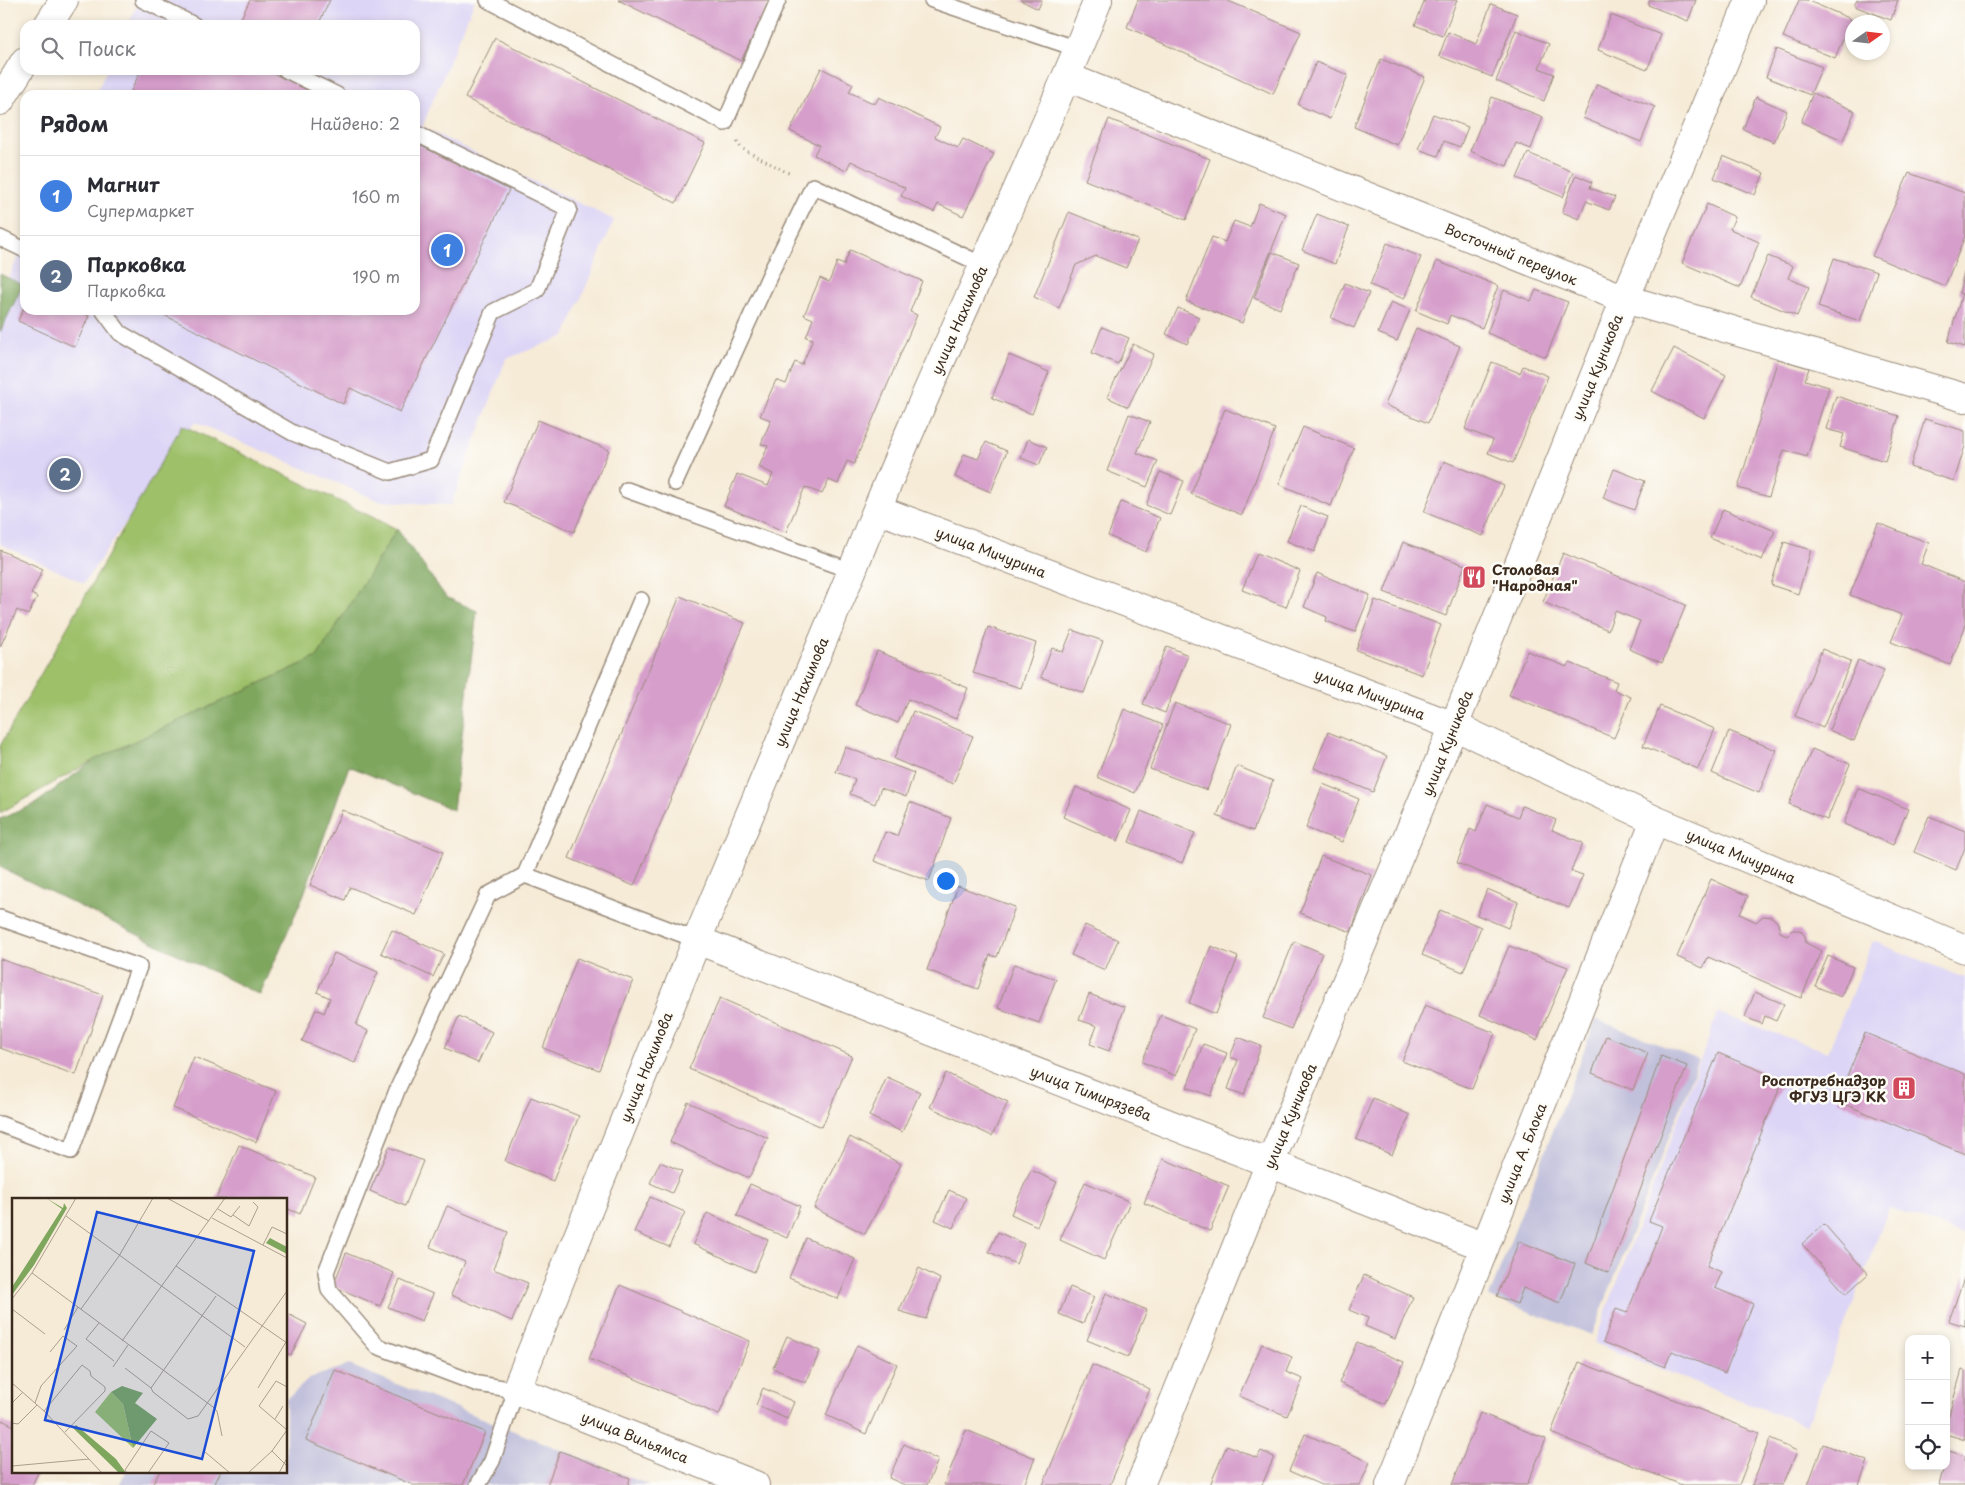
<!DOCTYPE html>
<html lang="ru">
<meta charset="utf-8">
<style>
:root{--surface:#fff;--page:#f7f7f7;--text:#2b2b33;--muted:#7c7c81;--line:#e1e1e2;--accent:#7c3aed}
body{margin:0;font-family:"Playpen Sans",sans-serif;background:var(--page);color:var(--text)}
.controls{position:absolute;right:15px;bottom:15px;display:grid;overflow:hidden;border-radius:10px;box-shadow:0 2px 8px #0003}
.controls button{width:45px;height:45px;display:grid;place-items:center;padding:0;border:0;border-bottom:1px solid var(--line);background:var(--surface);color:var(--text);font:25px sans-serif}
.compass{position:absolute;left:1845px;top:15px;width:45px;height:45px;border-radius:50%;background:var(--surface);box-shadow:0 2px 8px #0003;rotate:76deg}
.you{position:absolute;left:945px;top:880px;width:18px;height:18px;margin:-12px;border:4px solid #fff;border-radius:50%;background:#1a73e8;box-shadow:0 0 0 8px #1a73e833}
.badge{display:grid;place-items:center;width:32px;height:32px;border-radius:50%;background:var(--accent);color:#fff;font-size:16px;font-weight:700}
.pin{position:absolute;translate:-50% -50%;border:2px solid #fff;box-shadow:0 1px 5px #0006}
.list{margin:0;padding:0;list-style:none}
h2{display:flex;justify-content:space-between;align-items:center;height:65px;margin:0;padding:0 20px;font-size:21px}
h2 small{font-size:16px;font-weight:400;color:var(--muted)}
.list li{display:grid;grid-template-columns:32px 1fr auto;gap:15px;align-items:center;box-sizing:border-box;height:80px;padding:0 20px;border-top:1px solid var(--line)}
.list b{display:block;font-size:19px;white-space:nowrap}
.list p{margin:0;font-size:16px;white-space:nowrap;color:var(--muted)}
.list em{font-size:16px;font-style:normal;color:var(--muted)}
.icon{flex:none;width:28px;height:28px;fill:none;stroke:currentColor;stroke-width:2;stroke-linecap:round;stroke-linejoin:round}
.map{position:relative;flex:none;width:1965px;height:1485px;overflow:hidden}
.search{position:absolute;background:var(--surface);box-shadow:0 2px 8px #0003;left:20px;top:20px;width:400px;height:55px;display:flex;align-items:center;gap:12px;box-sizing:border-box;padding:0 18px;border-radius:15px;color:var(--muted);font-size:19px}
.panel{position:absolute;background:var(--surface);box-shadow:0 2px 8px #0003;left:20px;top:90px;width:400px;height:225px;border-radius:15px}
.map>svg:first-child{display:block}
</style>
<div class="map">
<svg width="1965" height="1485" viewBox="0 0 1965 1485">
<rect width="100%" height="100%" fill="#fdfcf7"/>
<filter id="ink" filterUnits="userSpaceOnUse"><feTurbulence type="fractalNoise" baseFrequency=".02" numOctaves="2"/><feDisplacementMap in="SourceGraphic" scale="10" xChannelSelector="R" yChannelSelector="G"/><feConvolveMatrix kernelMatrix="1 2 1 2 8 2 1 2 1" color-interpolation-filters="sRGB"/></filter>
<filter id="wash" filterUnits="userSpaceOnUse"><feTurbulence type="fractalNoise" baseFrequency=".0096" numOctaves="4" result="noise"/><feDisplacementMap in="SourceGraphic" scale="20" xChannelSelector="R" yChannelSelector="G"/><feGaussianBlur stdDeviation="1.12" result="paint"/><feColorMatrix in="noise" values="0 0 0 0 0 0 0 0 0 0 0 0 0 0 0 0 0 1.4 0 .05"/><feComposite in="paint" operator="in"/></filter>
<g filter="url(#wash)">
<rect width="100%" height="100%" fill="#f6ebd7"/>
<path fill="#ddd5f6" d="M140,0H475L422,127L614,220L565,336L506,359L451,505L379,501L195,422L84,583L0,544V296L25,243V310H415V95H95L107,70H415V25H128Z
M1873,941L1965,978V1235L1889,1208L1807,1426L1594,1343L1718,1013L1828,1052Z"/>
<path fill="#c2c1dc" d="M1596,1019L1699,1060L1592,1335L1489,1297Z
M349,1365L649,1485H119L126,1471H286V1400L310,1378Z"/>
<path fill="#9dc069" stroke="#6c7544" d="M182,425L397,529L317,657L94,760L0,813V746Z"/>
<path fill="#7ea65d" stroke="#5c683e" d="M0,274L23,285L0,332Z
M397,529L446,597L477,611L453,810L349,766L304,894L260,995L0,867V819L35,804L94,760L317,657Z"/>
<g id="blocks">
<path fill="#d69ecb" d="M250,0H330L318,25H246L239,22Z
M618,0H770L741,61Z
M1020,0H1042L1038,9Z
M1138,0H1226L1301,32L1273,94L1127,27Z
M1425,0H1457L1443,36L1415,25Z
M1650,0H1696L1688,21L1648,5Z
M1799,0H1806L1851,19L1835,58L1783,37Z
M1857,0H1898L1891,20L1854,6Z
M1491,4L1517,14L1492,77L1439,56L1448,32L1476,44Z
M1611,15L1661,35L1647,70L1598,50Z
M1516,30L1549,44L1539,68L1554,74L1544,101L1496,81Z
M495,38L705,143L676,203L465,98Z
M1777,49L1822,67L1810,95L1766,77Z
M1381,59L1425,77L1397,145L1354,127Z
M1316,62L1348,75L1330,119L1298,105Z
M821,68L853,84L849,92L875,104L879,97L940,127L935,137L958,148L963,139L994,154L963,216L938,204L934,212L901,196L905,188L851,161L846,171L814,155L819,145L790,131Z
M141,70H267L317,95H129Z
M1597,84L1655,107L1641,142L1583,118Z
M1813,93L1855,111L1843,140L1801,122Z
M1492,97L1543,117L1531,149L1516,143L1507,166L1470,151Z
M1756,97L1787,111L1774,142L1743,129Z
M1433,114L1468,127L1460,147L1444,141L1438,156L1418,149Z
M1109,119L1210,159L1186,220L1085,180Z
M415,143L509,190L400,412L350,388L343,404L154,310H415Z
M1528,153L1573,172L1563,197L1517,178Z
M1723,156L1764,173L1755,195L1714,178Z
M1909,173L1965,193V236L1945,286L1872,256Z
M1576,175L1592,182L1590,188L1615,197L1609,210L1586,201L1579,219L1562,212Z
M1259,203L1286,214L1242,323L1186,301L1212,237L1225,242L1234,221L1250,227Z
M1707,204L1735,217L1730,229L1759,242L1740,288L1682,263Z
M1069,212L1138,240L1126,268L1096,256L1076,265L1059,308L1034,297Z
M1317,214L1349,227L1335,264L1302,250Z
M1387,243L1421,257L1404,299L1370,285Z
M850,250L922,281L910,312L917,315L854,464L847,461L838,484L829,480L822,494L805,487L786,532L724,506L737,474L768,486L773,474L759,467L768,446L761,444L771,420L760,416L776,380L786,384L795,362L802,365L813,339L806,337L813,319L804,315L820,278L829,282L837,262L844,265Z
M1272,252L1299,263L1280,309L1254,298Z
M1768,256L1793,266L1788,278L1809,287L1797,316L1751,297Z
M1834,258L1877,272L1860,321L1818,307Z
M1437,261L1498,286L1482,328L1450,315L1447,324L1416,311Z
M1964,272H1965V347L1948,342L1962,294L1959,293Z
M1345,283L1369,293L1354,328L1331,318Z
M1504,290L1531,301L1536,290L1568,302L1546,357L1487,333Z
M1391,302L1410,310L1397,341L1378,333Z
M25,305V310H75L89,316L75,347L18,321Z
M1178,308L1199,317L1187,344L1166,334Z
M1102,327L1129,338L1118,364L1092,353Z
M1416,328L1460,346L1428,423L1385,405Z
M1133,344L1154,354L1128,407L1107,397Z
M1674,348L1726,375L1704,418L1652,391Z
M1009,355L1049,372L1032,414L992,398Z
M1778,359L1809,368L1805,380L1829,387L1807,457L1784,450L1769,497L1738,488Z
M1492,362L1520,373L1523,366L1548,376L1513,463L1488,453L1493,440L1465,429Z
M1836,396L1899,416L1885,461L1840,447L1844,434L1826,429Z
M1225,409L1275,429L1242,515L1191,494Z
M1129,414L1150,422L1137,453L1158,461L1147,487L1107,471Z
M1925,419L1965,431V446L1954,481L1910,467Z
M538,420L609,450L574,532L504,502Z
M1303,427L1354,448L1331,506L1279,484Z
M1028,439L1047,447L1039,465L1021,458Z
M986,442L1007,451L991,492L955,477L964,454L978,459Z
M1444,461L1504,486L1483,536L1424,512Z
M1614,469L1645,481L1634,510L1603,498Z
M1160,472L1184,481L1170,515L1146,505Z
M1121,502L1160,518L1146,552L1108,536Z
M1301,506L1328,517L1314,552L1287,541Z
M1723,509L1775,531L1762,560L1710,538Z
M1878,523L1929,543L1921,564L1965,582V627L1950,665L1891,642L1902,615L1850,595Z
M1403,542L1465,565L1446,616L1384,592Z
M1784,542L1811,550L1798,594L1771,585Z
M0,550L43,569L31,594L37,597L28,615L17,610L0,647Z
M1257,553L1300,571L1286,607L1242,590Z
M1563,553L1686,605L1662,663L1629,649L1640,621L1615,611L1608,630L1543,602Z
M1317,573L1370,595L1355,632L1326,621L1327,617L1304,607Z
M680,596L745,623L634,886L569,858Z
M1375,600L1441,625L1422,675L1356,650Z
M988,627L1036,643L1021,688L973,673Z
M1072,630L1103,641L1084,693L1041,677L1052,648L1063,652Z
M1167,646L1188,655L1165,713L1143,704Z
M1822,649L1851,661L1823,728L1795,716Z
M877,651L968,688L956,719L908,699L898,723L855,705Z
M1527,651L1567,667L1570,663L1617,682L1614,690L1631,697L1614,738L1509,695Z
M1858,660L1884,670L1854,741L1829,730Z
M1175,703L1231,724L1207,790L1150,769Z
M1660,706L1715,729L1698,769L1643,746Z
M1124,709L1163,725L1135,793L1097,777Z
M913,711L973,736L953,784L894,759Z
M1729,731L1776,750L1759,793L1712,773Z
M1328,732L1387,756L1373,792L1314,768Z
M845,747L914,773L906,797L881,788L875,804L850,794L855,779L836,772Z
M1812,749L1850,764L1827,820L1789,804Z
M1237,766L1273,781L1253,831L1217,816Z
M1323,784L1359,799L1342,842L1306,828Z
M1076,787L1131,810L1118,841L1063,817Z
M1858,788L1908,809L1893,845L1844,824Z
M910,802L951,818L929,881L874,861L885,832L897,836Z
M1487,804L1518,817L1522,806L1556,820L1552,830L1583,843L1571,871L1583,875L1569,908L1457,863L1470,829L1476,832Z
M342,810L443,852L416,915L350,887L345,900L310,885Z
M1141,811L1195,833L1182,863L1129,842Z
M1929,816L1965,831V848L1956,870L1914,852Z
M1321,856L1372,875L1351,932L1300,913Z
M1711,879L1748,896L1740,914L1756,922L1763,916L1772,917L1778,923L1780,932L1787,935L1792,930H1800L1805,936L1806,943L1822,951L1801,998L1708,957L1703,968L1677,957Z
M958,886L1015,907L997,957L990,955L978,989L927,970Z
M1487,889L1518,902L1508,928L1477,915Z
M1440,910L1481,927L1463,972L1422,955Z
M1085,925L1118,940L1105,970L1071,955Z
M392,930L444,954L433,977L381,953Z
M1294,941L1322,953L1291,1029L1263,1018Z
M1211,946L1238,957L1216,1014L1189,1003Z
M1509,946L1568,967L1537,1040L1480,1015Z
M334,953L378,972L356,1025L368,1031L355,1063L302,1041L316,1009L324,1013L330,998L317,992Z
M1828,956L1853,967L1841,997L1815,986Z
M577,958L633,980L599,1070L543,1048Z
M0,959L103,995L76,1075L0,1048Z
M1014,964L1056,979L1039,1023L998,1008Z
M1755,992L1784,1004L1776,1021L1765,1016L1762,1024L1745,1017Z
M1089,994L1125,1007L1109,1051L1090,1044L1097,1026L1079,1020Z
M720,998L852,1056L822,1127L689,1069Z
M1425,1005L1495,1033L1472,1089L1402,1061Z
M1161,1015L1195,1029L1176,1076L1142,1062Z
M459,1016L492,1032L478,1063L445,1048Z
M1865,1033L1965,1074V1154L1837,1101Z
M1606,1036L1648,1053L1633,1090L1592,1073Z
M1238,1037L1261,1046L1244,1095L1228,1089L1238,1060L1230,1057Z
M1203,1044L1227,1053L1211,1096L1187,1087Z
M1718,1053L1783,1080L1707,1266L1722,1272L1715,1288L1753,1304L1725,1373L1672,1351L1665,1367L1603,1342L1616,1309L1627,1313L1655,1245L1662,1226L1649,1221Z
M1661,1056L1687,1066L1609,1273L1586,1263Z
M194,1057L276,1091L256,1142L173,1108Z
M946,1073L1008,1102L992,1136L930,1107Z
M887,1077L920,1092L902,1132L869,1116Z
M531,1097L579,1116L553,1181L505,1161Z
M1373,1098L1410,1115L1392,1155L1356,1139Z
M688,1102L768,1138L749,1178L670,1142Z
M850,1137L901,1164L865,1234L814,1208Z
M239,1145L315,1177L300,1214L286,1208V1199H216Z
M389,1147L423,1161L405,1206L370,1191Z
M1163,1159L1229,1186L1210,1231L1144,1203Z
M660,1162L682,1171L672,1193L650,1183Z
M1031,1170L1057,1182L1037,1226L1011,1214Z
M1085,1182L1130,1202L1104,1260L1060,1240Z
M750,1184L800,1206L787,1238L737,1216Z
M949,1190L966,1198L953,1228L935,1220Z
M650,1197L685,1212L669,1247L634,1232Z
M447,1206L508,1232L493,1269L528,1283L512,1321L451,1295L465,1262L430,1247Z
M707,1213L768,1240L754,1272L693,1244Z
M1824,1224L1868,1274L1846,1294L1802,1244Z
M998,1232L1024,1244L1016,1264L989,1252Z
M806,1238L855,1259L838,1299L789,1278Z
M1519,1241L1575,1264L1560,1303L1523,1288L1517,1304L1497,1296Z
M346,1253L394,1273L380,1306L333,1286Z
M919,1268L940,1279L926,1319L899,1311Z
M1364,1275L1413,1297L1395,1339L1365,1326L1368,1318L1349,1310Z
M1965,1275V1326L1949,1321Z
M400,1280L433,1294L422,1321L388,1307Z
M620,1285L750,1341L719,1415L589,1359Z
M1070,1287L1094,1297L1083,1324L1059,1314Z
M1106,1293L1147,1310L1128,1357L1087,1340Z
M286,1313L307,1324L291,1355L286,1353Z
M787,1336L820,1351L806,1383L773,1368Z
M1357,1342L1404,1362L1386,1404L1339,1383Z
M1262,1344L1292,1357L1286,1372L1303,1379L1287,1416L1239,1396Z
M857,1345L897,1364L866,1434L826,1415Z
M1579,1362L1759,1433L1739,1485H1682L1551,1433Z
M1092,1365L1150,1389L1110,1485H1043Z
M335,1370L485,1432L463,1485H413L306,1440Z
M1962,1370L1965,1371V1440L1946,1434V1425Z
M763,1388L794,1402L787,1419L756,1405Z
M1480,1413L1546,1439L1527,1485H1452Z
M2,1420L14,1426V1471H39L32,1485H0V1424Z
M966,1430L1035,1458L1024,1485H944Z
M1305,1434L1370,1462L1360,1485H1321L1289,1471Z
M1770,1439L1797,1451L1783,1485H1752Z
M904,1444L938,1460L927,1485H905L889,1478Z
M1823,1444L1868,1461L1859,1485H1808Z
M1227,1445L1257,1458L1261,1451L1274,1457L1262,1485H1210Z
M560,1451L630,1478L628,1485H547Z
M1949,1451L1965,1456V1485H1939L1944,1466H1946Z
M160,1471H221L214,1485H152Z"/>
</g>
</g>
<g filter="url(#ink)">
<use href="#blocks" fill-opacity="0" stroke="#988a7a" stroke-width="1"/>
<g fill="none" stroke-linecap="round" stroke-linejoin="round">
<g stroke="#988a7a" stroke-width="18">
<path id="lane" d="M143,0L194,25
M488,0L725,123L778,0
M932,0L1078,49
M286,70L337,95
M0,238L25,250
M103,310L120,333L293,433L390,472L431,460L493,312L537,290L569,209L415,133
M675,483L772,270L813,186L983,265
M627,490L852,571
M525,875L641,600
M0,918L139,967L71,1151L0,1124
M478,1485L492,1461L516,1390L478,1384L377,1346L329,1290L326,1272L398,1088L488,895L525,875L697,940"/>
</g>
<g stroke="#988a7a" stroke-width="30">
<path id="street" d="M1067,77L1625,299L1965,398
M877,509L1454,726L1655,820L1965,949
M697,940L1485,1247
M755,1485L516,1390L697,940L852,571C928,378 1021,192 1098,0
M1140,1485L1270,1163L1454,726L1625,299L1750,0
M1390,1485L1655,820"/>
</g>
<g stroke="#988a7a" stroke-width="30">
<path id="secondary" d="M48,25L64,0
M0,101L25,61"/>
</g>
<path stroke="#988a7a" stroke-width="3" stroke-dasharray="1 4" stroke-linecap="butt" d="M737,142L741,148L792,175"/>
<use href="#lane" stroke="#fff" stroke-width="15"/>
<use href="#street" stroke="#fff" stroke-width="28"/>
<use href="#secondary" stroke="#fff" stroke-width="28"/>
</g>
</g>
<defs>
<g id="restaurant-square" transform="scale(1.25)"><rect x="-9" y="-9" width="18" height="18" rx="4" fill="#d1495b" stroke="#fdfcf7"/><path d="M-5-6h1v4h1v-4h1v4h1v-4h1v5L-1.5 .5V6h-2V.5L-5-1ZM5-6V6H3V1.5H1.5Q1.5-4 5-6Z" fill="#fff"/></g>
<g id="building-square" transform="scale(1.25)"><rect x="-9" y="-9" width="18" height="18" rx="4" fill="#d1495b" stroke="#fdfcf7"/><path d="M-4-6H4V6H1V3H-1V6H-4ZM-2.5-4.3h1.7v1.8h-1.7ZM.8-4.3h1.7v1.8H.8ZM-2.5-1h1.7V.8h-1.7ZM.8-1h1.7V.8H.8Z" fill="#fff"/></g>
</defs>
<g fill-rule="evenodd">
<use href="#restaurant-square" x="1474" y="577"/>
<use href="#building-square" x="1904" y="1088"/>
</g>
<g text-anchor="middle" dominant-baseline="central" stroke-width="5" stroke-linejoin="round" paint-order="stroke">
<g font-size="14" fill="#3b2a1e" stroke="#fdfcf7">
<text transform="translate(1511 254) rotate(22)">Восточный переулок</text>
<text transform="translate(959 320) rotate(-66)">улица Нахимова</text>
<text transform="translate(1597 367) rotate(-68)">улица Куникова</text>
<text transform="translate(991 552) rotate(21)">улица Мичурина</text>
<text transform="translate(801 692) rotate(-67)">улица Нахимова</text>
<text transform="translate(1370 694) rotate(21)">улица Мичурина</text>
<text transform="translate(1447 743) rotate(-68)">улица Куникова</text>
<text transform="translate(1741 856) rotate(23)">улица Мичурина</text>
<text transform="translate(646 1067) rotate(-68)">улица Нахимова</text>
<text transform="translate(1091 1093) rotate(21)">улица Тимирязева</text>
<text transform="translate(1290 1116) rotate(-67)">улица Куникова</text>
<text transform="translate(1522 1153) rotate(-68)">улица А. Блока</text>
<text transform="translate(635 1437) rotate(22)">улица Вильямса</text>
</g>
<g font-size="14" font-weight="bold" fill="#3b2a1e" stroke="#fdfcf7" text-anchor="start">
<text x="1492" y="569">Столовая<tspan x="1492" dy="16">"Народная"</tspan></text>
<text x="1886" y="1080" text-anchor="end">Роспотребнадзор<tspan x="1886" dy="16">ФГУЗ ЦГЭ КК</tspan></text>
</g>
</g>
<g transform="translate(12 1198)">
<rect width="275" height="275" fill="#f6ebd7"/>
<path d="M99,194L111,206L121,250L83,214Z" fill="#9dc069"/>
<path d="M34,0L51,10L52,5L55,10L22,67L0,97V89L50,11ZM258,40L275,49V56L254,45ZM110,188L131,195L123,205L145,221L121,250L111,206L99,194ZM64,227L104,261L114,275H107L61,230Z" fill="#7ea65d"/>
<path fill="none" stroke="#ab9e8d" stroke-width="1" d="M155,0L197,23M206,11L219,19L228,8M221,17L237,28L246,9L241,4M54,18L233,149M200,20L275,60M251,47L260,29L275,36M164,68L275,145M20,75L201,209L205,213L210,238M204,98L139,190L141,194L176,221L186,218L275,93M0,101L20,75L64,0M0,111L33,136M69,111L107,58L141,0M87,125L74,141L102,163M52,132L66,109M110,143L213,0M101,169L116,147M113,170L139,190M0,185L32,213L90,275M275,189L264,183L247,208L275,232M246,190L274,144M0,205L11,194M23,205L29,188L65,148L51,138L38,154M32,213L70,167L78,173L79,178L93,189V193L53,234M263,221L271,208M0,225L6,226L25,207M260,253L275,268M193,254L218,275M0,268L77,261M115,275L113,272L139,233L157,245L136,275M236,275L260,253L275,232M267,275L275,260"/>
<path fill="#1d4ed8" fill-opacity="0.15" stroke="#1d4ed8" stroke-width="2.5" d="M85,14L242,53L190,261L33,222Z"/>
<rect width="275" height="275" fill="none" stroke="#3b2a1e" stroke-width="2.5"/>
</g>
</svg>
<div class="controls">
<button>+</button>
<button>−</button>
<button><svg class="icon" aria-label="locate" viewBox="0 0 24 24"><circle cx="12" cy="12" r="6"/><path d="M12 2v4M12 18v4M2 12h4M18 12h4"/></svg></button>
</div>
<svg class="compass" viewBox="-18 -18 36 36"><path d="M0-13l5 13h-10z" fill="#e53935"/><path d="M0 13l5-13h-10z" fill="#7c7c81"/></svg>
<div class="you"></div>
<div class="pin badge" style="left:447px;top:250px;background:#3f7fe0">1</div>
<div class="pin badge" style="left:65px;top:474px;background:#5c6f8a">2</div>
<div class="search"><svg class="icon" aria-label="search" viewBox="0 0 24 24"><circle cx="10" cy="10" r="6"/><path d="M15 15l6 6"/></svg>Поиск</div>
<section class="panel">
<h2>Рядом<small>Найдено: 2</small></h2>
<ul class="list">
<li><span class="badge" style="background:#3f7fe0">1</span><div><b>Магнит</b><p>Супермаркет</p></div><em>160 m</em></li>
<li><span class="badge" style="background:#5c6f8a">2</span><div><b>Парковка</b><p>Парковка</p></div><em>190 m</em></li>
</ul>
</section>
</div>
